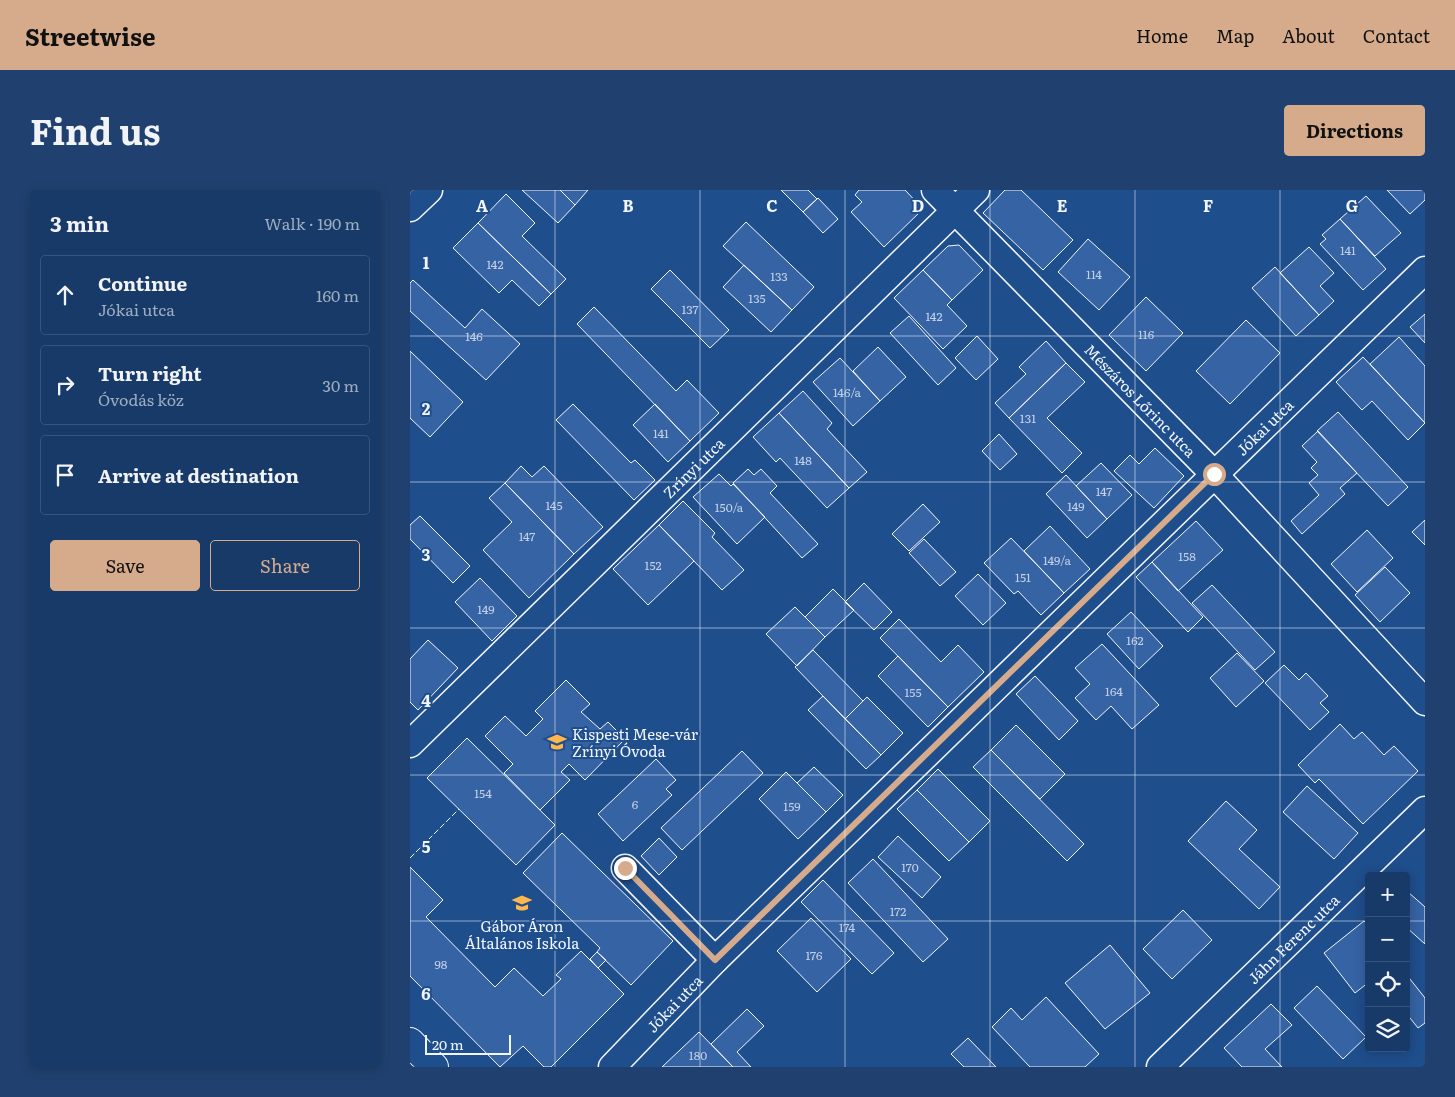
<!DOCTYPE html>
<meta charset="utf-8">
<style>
:root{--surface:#173a69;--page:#20416f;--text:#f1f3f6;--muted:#9eadc0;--line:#36547d;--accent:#d6ab8b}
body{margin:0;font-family:Literata,serif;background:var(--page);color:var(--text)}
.controls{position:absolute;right:15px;bottom:15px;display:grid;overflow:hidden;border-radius:5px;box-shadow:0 2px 12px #0003}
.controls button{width:45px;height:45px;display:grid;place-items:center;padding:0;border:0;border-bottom:1px solid var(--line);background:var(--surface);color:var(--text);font:25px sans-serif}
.scale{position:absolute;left:15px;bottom:12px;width:86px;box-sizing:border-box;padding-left:5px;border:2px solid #f2f6ff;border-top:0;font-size:14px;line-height:18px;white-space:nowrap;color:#f2f6ff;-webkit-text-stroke:4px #1f4e8c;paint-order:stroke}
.stop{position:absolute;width:15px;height:15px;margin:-11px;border:4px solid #d6ab8b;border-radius:50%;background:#fff}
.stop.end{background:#d6ab8b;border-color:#fff;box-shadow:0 1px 5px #0008}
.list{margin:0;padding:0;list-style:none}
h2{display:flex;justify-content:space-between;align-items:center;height:65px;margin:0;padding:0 20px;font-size:21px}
h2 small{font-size:16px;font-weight:400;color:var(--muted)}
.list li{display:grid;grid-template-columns:32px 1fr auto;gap:15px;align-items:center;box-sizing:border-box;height:80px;margin:0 10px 10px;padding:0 10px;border:1px solid var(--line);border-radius:5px}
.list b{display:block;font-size:19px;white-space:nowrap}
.list p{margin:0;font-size:16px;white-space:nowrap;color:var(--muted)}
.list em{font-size:16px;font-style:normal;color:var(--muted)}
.actions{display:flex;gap:10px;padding:15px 20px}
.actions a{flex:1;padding:11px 0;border:1px solid var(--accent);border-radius:5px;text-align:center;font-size:18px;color:var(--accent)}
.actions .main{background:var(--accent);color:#111}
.icon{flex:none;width:28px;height:28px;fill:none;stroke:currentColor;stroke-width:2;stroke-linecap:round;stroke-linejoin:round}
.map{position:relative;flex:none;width:1015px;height:877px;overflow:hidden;border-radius:5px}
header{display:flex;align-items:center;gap:30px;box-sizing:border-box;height:70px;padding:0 25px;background:var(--accent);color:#111}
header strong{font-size:24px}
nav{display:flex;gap:28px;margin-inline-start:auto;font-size:18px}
.intro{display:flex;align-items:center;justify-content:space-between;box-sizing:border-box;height:120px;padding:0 30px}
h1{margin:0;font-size:35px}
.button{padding:12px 22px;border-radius:5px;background:var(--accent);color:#111;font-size:18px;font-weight:700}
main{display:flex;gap:30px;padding:0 30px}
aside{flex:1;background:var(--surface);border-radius:5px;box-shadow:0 2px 12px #0003}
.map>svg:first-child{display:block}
</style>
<header>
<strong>Streetwise</strong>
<nav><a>Home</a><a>Map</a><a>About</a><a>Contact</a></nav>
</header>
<div class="intro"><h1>Find us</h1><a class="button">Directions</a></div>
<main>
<aside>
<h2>3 min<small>Walk · 190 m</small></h2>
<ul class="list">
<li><svg class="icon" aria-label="ahead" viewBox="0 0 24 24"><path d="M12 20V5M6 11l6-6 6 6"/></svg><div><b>Continue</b><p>Jókai utca</p></div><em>160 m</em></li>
<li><svg class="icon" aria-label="right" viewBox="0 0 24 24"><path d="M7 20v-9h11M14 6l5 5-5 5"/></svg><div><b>Turn right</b><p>Óvodás köz</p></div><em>30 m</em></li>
<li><svg class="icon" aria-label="arrive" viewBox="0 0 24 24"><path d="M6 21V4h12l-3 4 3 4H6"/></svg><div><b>Arrive at destination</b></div></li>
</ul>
<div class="actions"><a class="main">Save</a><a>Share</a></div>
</aside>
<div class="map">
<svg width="1015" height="877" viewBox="0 0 1015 877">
<rect width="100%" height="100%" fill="#1f4e8c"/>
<path fill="#3563a3" stroke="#f2f6ff" d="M112,0H150L165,15L148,33Z
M150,0H178L165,15Z
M371,0H398L407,9L393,22Z
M449,0H495L513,19L474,57L441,22L452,12L445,5Z
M595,0H611L663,50L633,80L573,23Z
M977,0H1015V10L1000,24Z
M96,4L125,33L112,46L156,89L141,104L68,33Z
M956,6L991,43L965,66L930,29Z
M408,8L428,29L413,43L393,22Z
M930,29L976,79L953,100L910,54L916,49L912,45Z
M336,32L404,97L382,120L313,56Z
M68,33L141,104L129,116L102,90L89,103L43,58Z
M678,49L720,87L689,120L648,82Z
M549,55L573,80L542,110L513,80L538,56Z
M899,57L924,83L910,96L924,111L909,125L870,83Z
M334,75L382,120L361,142L313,97Z
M865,77L909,125L886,146L842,98Z
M260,80L319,140L300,158L241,99Z
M513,80L542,110L537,115L557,136L533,159L484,108Z
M3,90L55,138L72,119L110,154L76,190L0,121V93Z
M736,107L773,143L736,181L699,145Z
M184,117L266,201L277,190L309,223L280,251L167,134Z
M1015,124V153L1000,137Z
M499,126L546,178L528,195L480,143Z
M836,130L870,163L820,214L786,181Z
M567,146L588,169L566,190L545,168Z
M989,147L1015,176V233L960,174Z
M636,151L656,173L599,228L585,213L616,184L609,177Z
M468,157L496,187L470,211L443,181Z
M0,161L53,212L20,247L0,228Z
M953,167L1015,233L998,250L962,211L952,220L926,192Z
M430,168L470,211L443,236L403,192Z
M656,173L675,192L637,228L672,263L652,283L599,228Z
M393,201L422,233L417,239L457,282L439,298L369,223Z
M163,214L221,273L225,270L245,290L224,310L146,230Z
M245,214L280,251L258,272L223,235Z
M928,222L998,297L978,316L907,241Z
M369,223L439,298L417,318L370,268L366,272L343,247Z
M908,241L947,283L930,298L935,304L892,344L881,331L909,305L899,293L908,285L901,278L907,272L892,256Z
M589,244L607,264L590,280L572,261Z
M745,258L774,286L744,318L704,281L720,265L729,274Z
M691,273L722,305L697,329L666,296Z
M111,276L122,287L134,276L193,337L164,364L95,293Z
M338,279L344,285L351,279L367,296L360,303L408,354L392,368L323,293Z
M309,284L321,296L323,294L355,327L327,354L283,307Z
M656,285L697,329L677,348L636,304Z
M95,293L164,364L119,408L73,360L102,332L79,308Z
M273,311L305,343L302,347L334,380L312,400L249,335Z
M513,314L530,332L499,361L482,344Z
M10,326L60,376L43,393L0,349V335Z
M1015,330V355L1002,342Z
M786,331L813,360L768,401L742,372Z
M249,335L284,371L238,415L203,379Z
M640,336L680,379L654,403L614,361Z
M957,340L983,368L947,402L921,374Z
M601,348L654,403L631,425L608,401L604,404L574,373Z
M514,349L546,382L530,396L499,363Z
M742,372L793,427L778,442L726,387Z
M975,377L1000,403L970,432L945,405Z
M568,384L596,413L573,435L545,406Z
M70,388L107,426L82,451L45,412Z
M454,393L482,422L464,440L435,412Z
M802,395L865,462L845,480L782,413Z
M423,399L444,420L415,447L395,427Z
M385,417L415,447L387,476L356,444Z
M721,422L753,456L729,479L697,444Z
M489,429L531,472L548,455L574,482L538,517L470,448Z
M18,450L48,478L8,520L0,512V469Z
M692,454L749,515L722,539L701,516L686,530L665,508L680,494L665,478Z
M403,460L453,511L435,529L385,477Z
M827,463L854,491L826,517L800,488Z
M488,466L538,517L518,537L468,486Z
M874,475L889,490L896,483L918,506L910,513L919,522L900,540L855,493Z
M625,486L668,531L649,550L606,504Z
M156,490L180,514L171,522L190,539L198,532L215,549L175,590L159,574L151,582L160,590L130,620L94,583L103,574L75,546L95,526L116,546L133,529L125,521Z
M413,506L471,565L456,579L398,520Z
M457,507L493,543L471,565L435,529Z
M930,534L944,549L952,542L974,565L984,556L1008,581L953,634L909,589L905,593L888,575Z
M606,535L655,584L630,609L581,560Z
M57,548L145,635L106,675L17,588Z
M581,560L674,654L657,671L563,577Z
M332,561L353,583L272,660L251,638Z
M246,569L266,590L256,599L262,605L213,651L188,624Z
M404,577L433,605L416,622L387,593Z
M528,579L580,631L559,652L507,600Z
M376,582L416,622L388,649L349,609Z
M897,596L948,643L924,669L873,622Z
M507,600L559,652L539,671L487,619Z
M816,611L847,640L829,659L870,697L849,719L778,651Z
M152,643L263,751L221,795L187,762L190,758L113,683Z
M488,646L531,687L512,708L468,667Z
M249,648L267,667L249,685L231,666Z
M463,669L538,749L513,772L438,693Z
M0,677L33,710L16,727L85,797L104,778L133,806L151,789L146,785L171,761L214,804L141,877H134L113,856L90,877L0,786Z
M413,690L484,763L462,784L391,712Z
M998,702L1015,717V754L996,737V704Z
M773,720L802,750L762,789L733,759Z
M401,728L441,769L407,802L367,761Z
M954,731L959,736V792L945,803L914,763Z
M700,755L740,803L695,839L655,793Z
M187,762L196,770L188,778L180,769Z
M996,784L1015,808V833L1008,838L996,823Z
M907,796L956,847L933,869L884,818Z
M636,807L689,864L675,877H620L582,837L601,818L612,830Z
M861,814L882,835L855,859L872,877H832L814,858Z
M337,819L354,836L327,862L341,877H323L301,854Z
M289,842L323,877H252Z
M558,848L586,877H554L541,864Z"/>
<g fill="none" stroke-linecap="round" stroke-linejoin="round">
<g stroke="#f2f6ff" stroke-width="29">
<g id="street">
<path id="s1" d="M525,0L804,284L1015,512"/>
<path d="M0,18L19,0"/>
<path id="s2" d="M0,554L566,0"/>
<path d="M215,678L305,770"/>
<path id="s3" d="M202,877L305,770L1015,80"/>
<path id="s4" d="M750,877L1015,620"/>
</g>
</g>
<g stroke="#f2f6ff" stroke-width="30">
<path id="secondary" d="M0,852L24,877"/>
</g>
<use href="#street" stroke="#1f4e8c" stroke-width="26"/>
<use href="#secondary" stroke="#1f4e8c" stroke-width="28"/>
<path stroke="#f2f6ff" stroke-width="1" stroke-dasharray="6 2.5" stroke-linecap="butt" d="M0,668L49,619"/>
</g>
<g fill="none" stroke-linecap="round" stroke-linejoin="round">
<path stroke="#d6ab8b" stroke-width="6" d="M215,678L305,770L804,284"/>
</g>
<path fill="none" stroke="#f2f6ff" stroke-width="1" stroke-opacity="0.55" d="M145,0V877M290,0V877M435,0V877M580,0V877M725,0V877M870,0V877M0,146H1015M0,292H1015M0,438H1015M0,585H1015M0,731H959M996,731H1015"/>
<defs>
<g id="school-bare" transform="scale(1.5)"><path d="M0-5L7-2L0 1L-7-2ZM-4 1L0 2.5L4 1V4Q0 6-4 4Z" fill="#ffb74d" stroke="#1f4e8c" stroke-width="2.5" paint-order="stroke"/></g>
</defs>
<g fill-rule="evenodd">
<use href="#school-bare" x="147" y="552"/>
<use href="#school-bare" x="112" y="713"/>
</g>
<g text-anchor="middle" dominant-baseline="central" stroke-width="4" stroke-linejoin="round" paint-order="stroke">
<g font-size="12" fill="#c3d1e8">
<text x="938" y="60">141</text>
<text x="85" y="74">142</text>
<text x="684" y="84">114</text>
<text x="369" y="86">133</text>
<text x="347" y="108">135</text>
<text x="280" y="119">137</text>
<text x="524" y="126">142</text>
<text x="736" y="144">116</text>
<text x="64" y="146">146</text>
<text x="437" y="202">146/a</text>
<text x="618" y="228">131</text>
<text x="251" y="243">141</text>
<text x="393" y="270">148</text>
<text x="694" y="301">147</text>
<text x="144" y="315">145</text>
<text x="666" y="316">149</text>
<text x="319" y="317">150/a</text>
<text x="117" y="346">147</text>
<text x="777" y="366">158</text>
<text x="647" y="370">149/a</text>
<text x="243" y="375">152</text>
<text x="613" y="387">151</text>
<text x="76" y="419">149</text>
<text x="725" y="450">162</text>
<text x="704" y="501">164</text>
<text x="503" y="502">155</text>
<text x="73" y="603">154</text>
<text x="225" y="614">6</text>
<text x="382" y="616">159</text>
<text x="500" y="677">170</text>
<text x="488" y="721">172</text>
<text x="437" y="737">174</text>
<text x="404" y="765">176</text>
<text x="31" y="774">98</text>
<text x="288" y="865">180</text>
</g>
<g font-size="15" fill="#f2f6ff" stroke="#1f4e8c">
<text stroke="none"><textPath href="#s1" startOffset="294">Mészáros Lőrinc utca</textPath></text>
<text stroke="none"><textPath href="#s3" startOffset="914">Jókai utca</textPath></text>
<text stroke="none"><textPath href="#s2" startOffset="396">Zrínyi utca</textPath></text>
<text stroke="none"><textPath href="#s4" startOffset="185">Jáhn Ferenc utca</textPath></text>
<text stroke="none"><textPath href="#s3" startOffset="89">Jókai utca</textPath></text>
</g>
<g font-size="15" fill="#f2f6ff" stroke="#1f4e8c" text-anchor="start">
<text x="162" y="543">Kispesti Mese-vár<tspan x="162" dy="17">Zrínyi Óvoda</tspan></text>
<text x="112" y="735" text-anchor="middle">Gábor Áron<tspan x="112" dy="17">Általános Iskola</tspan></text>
</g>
</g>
<g font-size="16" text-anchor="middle" font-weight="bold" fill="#f2f6ff" stroke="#1f4e8c" stroke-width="4" stroke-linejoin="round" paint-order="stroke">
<text x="72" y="22">A</text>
<text x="218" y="22">B</text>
<text x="362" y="22">C</text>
<text x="508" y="22">D</text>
<text x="652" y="22">E</text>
<text x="798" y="22">F</text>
<text x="942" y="22">G</text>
<text x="16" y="79">1</text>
<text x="16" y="225">2</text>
<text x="16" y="371">3</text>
<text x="16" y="517">4</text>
<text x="16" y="663">5</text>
<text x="16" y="810">6</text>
</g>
</svg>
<div class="controls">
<button>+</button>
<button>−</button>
<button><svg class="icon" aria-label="locate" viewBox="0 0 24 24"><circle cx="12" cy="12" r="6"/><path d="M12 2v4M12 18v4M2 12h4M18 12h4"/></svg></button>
<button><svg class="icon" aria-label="layers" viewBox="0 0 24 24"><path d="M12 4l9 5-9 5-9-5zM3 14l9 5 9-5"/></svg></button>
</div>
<div class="scale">20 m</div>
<div class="stop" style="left:804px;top:284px"></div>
<div class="stop end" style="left:215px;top:678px"></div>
</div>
</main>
